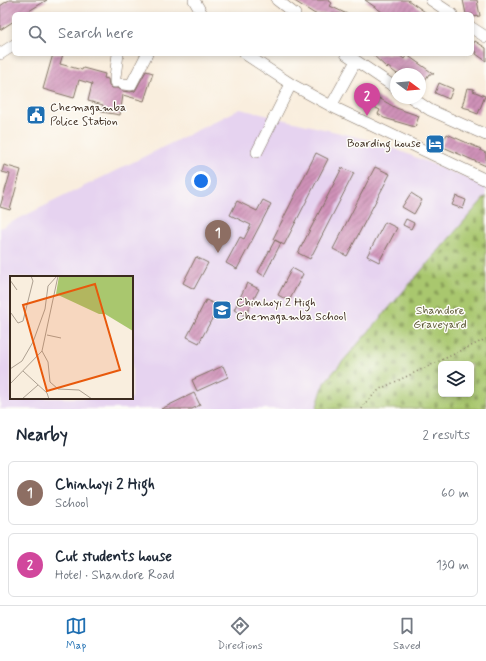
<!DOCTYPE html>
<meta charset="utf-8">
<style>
:root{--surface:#fff;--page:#f6f6f7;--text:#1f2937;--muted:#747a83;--line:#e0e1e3;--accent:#1f6fb2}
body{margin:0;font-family:Mynerve,sans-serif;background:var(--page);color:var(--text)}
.controls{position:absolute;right:12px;bottom:12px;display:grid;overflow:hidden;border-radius:6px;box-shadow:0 2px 6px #0003}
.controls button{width:36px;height:36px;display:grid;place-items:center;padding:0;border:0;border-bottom:1px solid var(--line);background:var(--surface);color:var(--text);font:20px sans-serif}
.compass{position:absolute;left:390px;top:68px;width:36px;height:36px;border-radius:50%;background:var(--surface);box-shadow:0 2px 6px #0003;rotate:106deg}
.you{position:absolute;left:201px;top:181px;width:14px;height:14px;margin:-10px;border:3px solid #fff;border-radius:50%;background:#1a73e8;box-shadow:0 0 0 6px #1a73e833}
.badge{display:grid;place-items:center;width:26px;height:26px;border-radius:50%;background:var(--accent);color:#fff;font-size:13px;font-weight:700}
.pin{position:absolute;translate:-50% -33px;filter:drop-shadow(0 1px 2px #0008)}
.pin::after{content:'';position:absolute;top:21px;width:14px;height:12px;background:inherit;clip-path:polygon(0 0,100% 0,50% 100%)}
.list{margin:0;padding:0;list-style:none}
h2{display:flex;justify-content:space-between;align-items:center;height:52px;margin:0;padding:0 16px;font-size:17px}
h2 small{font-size:13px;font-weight:400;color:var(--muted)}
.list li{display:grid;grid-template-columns:26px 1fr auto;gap:12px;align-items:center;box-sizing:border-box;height:64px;margin:0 8px 8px;padding:0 8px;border:1px solid var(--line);border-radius:6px}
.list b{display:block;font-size:15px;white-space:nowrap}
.list p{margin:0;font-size:13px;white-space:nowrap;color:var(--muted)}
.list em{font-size:13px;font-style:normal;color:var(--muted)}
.icon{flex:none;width:22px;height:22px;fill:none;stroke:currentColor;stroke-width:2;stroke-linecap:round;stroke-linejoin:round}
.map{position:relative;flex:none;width:486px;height:409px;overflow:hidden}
.search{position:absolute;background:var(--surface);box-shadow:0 2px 6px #0003;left:12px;right:12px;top:12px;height:44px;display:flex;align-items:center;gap:10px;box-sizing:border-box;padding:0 14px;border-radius:6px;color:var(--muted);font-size:15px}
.sheet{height:196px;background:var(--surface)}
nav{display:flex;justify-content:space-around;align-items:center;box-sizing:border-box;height:56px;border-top:1px solid var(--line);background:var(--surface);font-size:11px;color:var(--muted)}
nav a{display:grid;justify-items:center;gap:2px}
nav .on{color:var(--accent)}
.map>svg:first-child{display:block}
</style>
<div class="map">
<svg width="486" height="409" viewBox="0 0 486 409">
<defs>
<pattern id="cemetery-stones" width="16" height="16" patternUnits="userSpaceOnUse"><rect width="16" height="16" fill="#a9c76e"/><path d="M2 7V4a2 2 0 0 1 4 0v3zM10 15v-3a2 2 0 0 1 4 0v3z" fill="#8ba25a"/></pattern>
<pattern id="building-hatch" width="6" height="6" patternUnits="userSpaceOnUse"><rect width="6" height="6" fill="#cf91b8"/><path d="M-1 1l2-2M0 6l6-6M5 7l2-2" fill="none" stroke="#a97795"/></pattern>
</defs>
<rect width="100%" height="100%" fill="#fdfcf7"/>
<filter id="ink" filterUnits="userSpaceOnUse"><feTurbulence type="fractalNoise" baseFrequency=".025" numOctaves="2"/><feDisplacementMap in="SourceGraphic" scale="8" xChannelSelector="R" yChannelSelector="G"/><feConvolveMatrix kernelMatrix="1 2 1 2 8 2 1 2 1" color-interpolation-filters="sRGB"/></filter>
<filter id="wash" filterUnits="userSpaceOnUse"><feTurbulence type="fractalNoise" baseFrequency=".012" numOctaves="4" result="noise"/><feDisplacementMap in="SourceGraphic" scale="16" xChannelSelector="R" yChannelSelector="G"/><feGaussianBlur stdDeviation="0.9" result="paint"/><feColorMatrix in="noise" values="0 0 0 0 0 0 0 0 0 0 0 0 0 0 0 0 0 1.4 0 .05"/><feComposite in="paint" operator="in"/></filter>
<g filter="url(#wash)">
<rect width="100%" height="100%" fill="#f9eede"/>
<path fill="#e6d3f0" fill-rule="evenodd" d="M240,109L378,142L486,186V196L324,383L316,409H0V228ZM11,277H132V398H11Z"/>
<path fill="url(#cemetery-stones)" stroke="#727846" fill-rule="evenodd" d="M486,196V409H316L324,383ZM441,364H471V394H441Z"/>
<g id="blocks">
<path fill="url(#building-hatch)" d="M9,0H47L24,14H14V21L0,30V6Z
M293,0H328L332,3L330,6L347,14H315Z
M365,0H408L428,14H385Z
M463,0H477L480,16L472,17V14H466Z
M475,41L486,48V61L476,54L477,52L472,50V46Z
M53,54H63L60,64L82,70L83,68L105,74L104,78L108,79L109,85L111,88H118L122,91L130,92L135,91L146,71L153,73L144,101L123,95L120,115L102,112L103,105L88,101L92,84L79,80L74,98L43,89Z
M372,54H398L404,59L407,55L434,74H429L420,88V74H397L388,67L387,68Z
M439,83L453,89L449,99L435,93Z
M467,88L474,89L473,91L485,96L478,114L470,111V109L462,107Z
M372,94L396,108L419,116L415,127L384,118L378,114L380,110L366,103Z
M447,134L481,149L480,150L486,153V166L441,146Z
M316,153L328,159L284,245L273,239Z
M4,165L21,170L10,210L0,207L10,174L2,172Z
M375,167L390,174L347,256L333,249Z
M342,168L354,173L310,259L298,253Z
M411,193L422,200L414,214L402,207Z
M456,196L466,200L463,209L452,205Z
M263,200L271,204L237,269L226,263L240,237L244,239L251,225L230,215L237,201L257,211Z
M406,219L414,223L411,229L403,225Z
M385,222L397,228L379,262L367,256Z
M275,240L281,243L264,276L258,272Z
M196,257L208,263L194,289L183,283Z
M292,268L303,274L289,301L278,295Z
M247,283L259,289L245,316L234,310Z
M206,300L219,306L199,343L187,337Z
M223,366L228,377L197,391L192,380Z
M194,393L200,405L192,409H161Z"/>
</g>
</g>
<g filter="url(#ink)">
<use href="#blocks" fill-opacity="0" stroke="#7e6f61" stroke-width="1"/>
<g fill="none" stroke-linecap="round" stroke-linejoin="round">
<g stroke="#7e6f61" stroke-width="12">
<path id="minor" d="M194,0L202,14
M277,0L295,14
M431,0L452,14
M472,28L486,37
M0,54L14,45
M245,54L291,84L331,106L486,180
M346,54L396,88
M115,82V77L118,54
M123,84L131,85L147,54
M412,98L430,110L486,135
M331,106L356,61
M257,152L291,84"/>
</g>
<path stroke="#7e6f61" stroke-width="1.5" stroke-dasharray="1 3" stroke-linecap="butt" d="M362,409L365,403L380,389L486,339"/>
<use href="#minor" stroke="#fff" stroke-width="11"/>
</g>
</g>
<defs>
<g id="civic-square" transform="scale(1)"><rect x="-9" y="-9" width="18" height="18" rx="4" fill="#1f6fb2" stroke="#fdfcf7"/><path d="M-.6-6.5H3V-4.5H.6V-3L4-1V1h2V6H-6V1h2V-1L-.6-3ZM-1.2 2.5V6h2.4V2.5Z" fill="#fff"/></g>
<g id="hotel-square" transform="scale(1)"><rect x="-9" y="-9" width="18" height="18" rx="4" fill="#1f6fb2" stroke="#fdfcf7"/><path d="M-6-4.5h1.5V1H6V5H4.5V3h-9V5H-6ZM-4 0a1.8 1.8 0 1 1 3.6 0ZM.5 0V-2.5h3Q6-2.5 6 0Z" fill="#fff"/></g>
<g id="school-square" transform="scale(1)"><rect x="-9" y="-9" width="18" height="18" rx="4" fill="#1f6fb2" stroke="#fdfcf7"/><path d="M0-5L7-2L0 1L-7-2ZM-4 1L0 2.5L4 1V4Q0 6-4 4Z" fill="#fff"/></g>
</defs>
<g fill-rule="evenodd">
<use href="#civic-square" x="36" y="115"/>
<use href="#hotel-square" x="435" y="144"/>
<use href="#school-square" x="222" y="310"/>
</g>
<g text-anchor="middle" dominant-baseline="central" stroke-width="3" stroke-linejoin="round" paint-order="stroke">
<g font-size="12" fill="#3b2a1e" stroke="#fdfcf7" text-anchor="start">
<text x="50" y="108">Chemagamba<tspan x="50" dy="14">Police Station</tspan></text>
<text x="421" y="144" text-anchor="end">Boarding house</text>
<text x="236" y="303">Chinhoyi 2 High<tspan x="236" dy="14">Chemagamba School</tspan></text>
</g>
<g font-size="12" fill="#5c5936" stroke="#fdfcf7">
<text x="440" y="311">Shandore<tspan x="440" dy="14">Graveyard</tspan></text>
</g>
</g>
<g transform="translate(10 276)">
<rect width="123" height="123" fill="#f9eede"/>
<path d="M49,0H123V55L95,38H89L46,18Z" fill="#a9c76e"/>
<path fill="none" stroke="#ada091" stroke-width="1" d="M0,4L7,14M1,37L8,47L13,45L23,5L21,0M37,59L51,62M32,75L38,86L40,106L48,113L69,114L82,123M0,93L12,85L23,66L35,33L38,10L47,0M13,95L37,117L39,123M0,108L32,75L48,0M12,123L28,109"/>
<path fill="#e8590c" fill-opacity="0.15" stroke="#e8590c" stroke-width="2" d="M85,8L110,94L37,115L13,29Z"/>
<rect width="123" height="123" fill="none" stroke="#3b2a1e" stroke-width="2"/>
</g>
</svg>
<div class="controls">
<button><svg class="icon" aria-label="layers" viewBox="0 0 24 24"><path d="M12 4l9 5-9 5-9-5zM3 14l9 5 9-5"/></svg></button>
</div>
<svg class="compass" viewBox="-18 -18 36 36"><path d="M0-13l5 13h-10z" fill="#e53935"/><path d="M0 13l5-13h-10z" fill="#747a83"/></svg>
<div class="you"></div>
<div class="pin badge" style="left:218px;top:253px;background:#8d6e63">1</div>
<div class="pin badge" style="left:367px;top:116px;background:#d1479c">2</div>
<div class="search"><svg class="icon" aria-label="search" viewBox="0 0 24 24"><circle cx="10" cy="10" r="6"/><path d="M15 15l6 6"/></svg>Search here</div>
</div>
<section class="sheet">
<h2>Nearby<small>2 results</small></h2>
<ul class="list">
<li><span class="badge" style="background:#8d6e63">1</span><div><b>Chinhoyi 2 High</b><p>School</p></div><em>60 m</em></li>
<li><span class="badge" style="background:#d1479c">2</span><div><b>Cut students house</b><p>Hotel · Shandore Road</p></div><em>130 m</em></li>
</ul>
</section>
<nav>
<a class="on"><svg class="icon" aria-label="map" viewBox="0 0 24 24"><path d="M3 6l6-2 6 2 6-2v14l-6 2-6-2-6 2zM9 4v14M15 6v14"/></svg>Map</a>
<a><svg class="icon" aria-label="directions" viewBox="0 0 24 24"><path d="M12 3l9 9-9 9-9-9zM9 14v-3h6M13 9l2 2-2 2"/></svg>Directions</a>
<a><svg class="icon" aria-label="saved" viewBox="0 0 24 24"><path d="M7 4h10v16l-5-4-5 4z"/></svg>Saved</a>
</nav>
